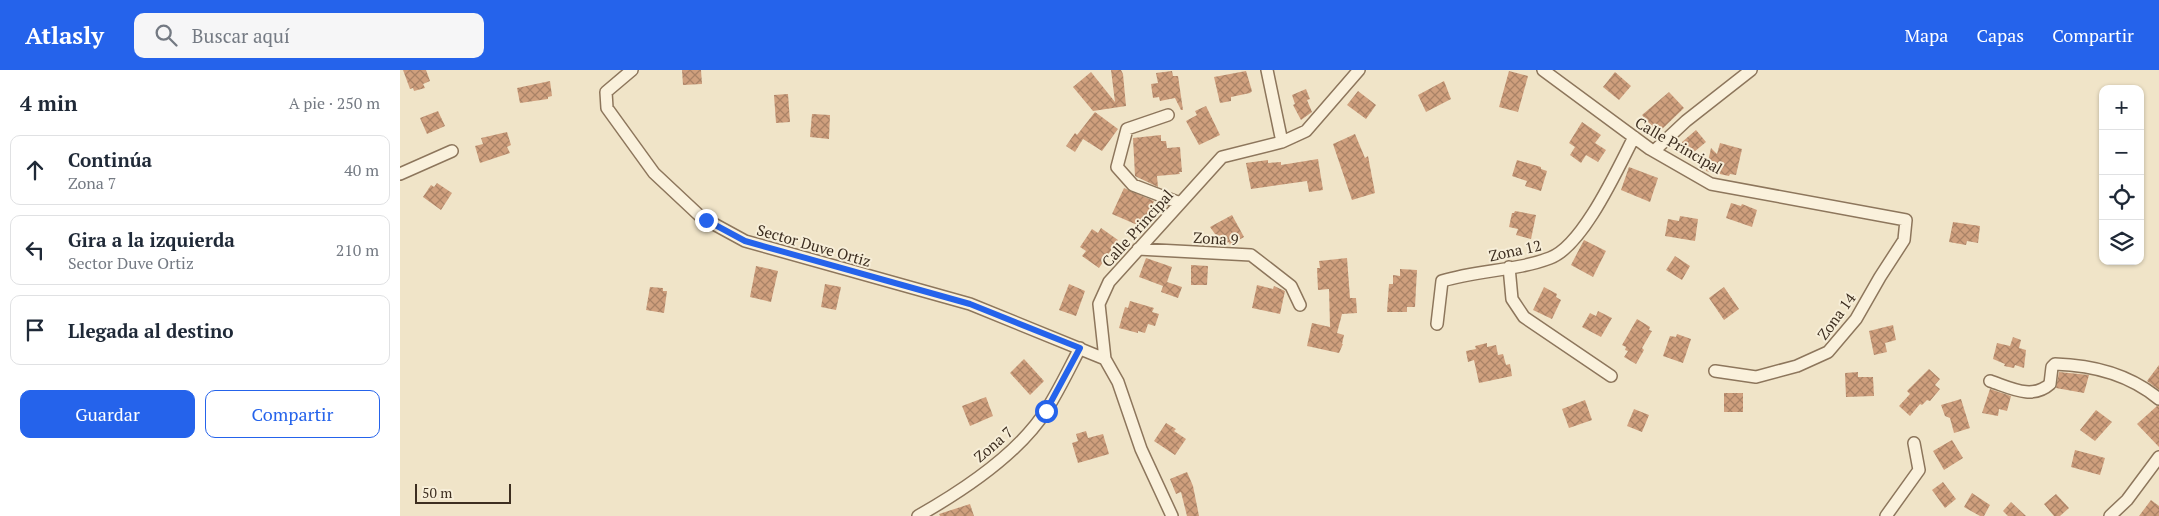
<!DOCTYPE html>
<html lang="es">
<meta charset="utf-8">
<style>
:root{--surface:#fff;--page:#f6f6f7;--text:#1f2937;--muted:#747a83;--line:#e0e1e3;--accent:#2563eb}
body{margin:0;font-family:"PT Serif",serif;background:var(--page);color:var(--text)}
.controls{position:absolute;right:15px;top:15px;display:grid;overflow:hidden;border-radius:10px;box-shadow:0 1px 4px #0004}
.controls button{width:45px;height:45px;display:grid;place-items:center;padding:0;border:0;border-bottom:1px solid var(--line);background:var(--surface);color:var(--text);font:25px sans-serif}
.scale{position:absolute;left:15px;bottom:12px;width:96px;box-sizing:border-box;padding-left:5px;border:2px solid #3d2e20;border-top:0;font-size:14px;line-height:18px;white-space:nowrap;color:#3d2e20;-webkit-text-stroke:4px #f7eed8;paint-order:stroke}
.stop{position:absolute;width:15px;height:15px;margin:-11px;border:4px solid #2563eb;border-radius:50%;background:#fff}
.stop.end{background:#2563eb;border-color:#fff;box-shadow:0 1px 5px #0008}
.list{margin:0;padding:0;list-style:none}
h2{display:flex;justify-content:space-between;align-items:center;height:65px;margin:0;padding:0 20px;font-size:21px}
h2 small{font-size:16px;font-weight:400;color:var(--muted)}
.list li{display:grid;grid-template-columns:32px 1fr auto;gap:15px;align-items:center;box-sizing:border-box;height:70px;margin:0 10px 10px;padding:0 10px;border:1px solid var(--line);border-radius:10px}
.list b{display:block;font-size:19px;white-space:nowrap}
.list p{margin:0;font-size:16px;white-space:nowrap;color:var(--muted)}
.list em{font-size:16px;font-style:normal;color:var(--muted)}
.actions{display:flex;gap:10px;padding:15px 20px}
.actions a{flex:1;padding:11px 0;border:1px solid var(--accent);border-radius:10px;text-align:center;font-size:18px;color:var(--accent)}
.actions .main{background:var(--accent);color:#fff}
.icon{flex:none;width:28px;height:28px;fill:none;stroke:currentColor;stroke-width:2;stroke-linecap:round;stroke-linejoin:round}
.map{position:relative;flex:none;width:1759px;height:446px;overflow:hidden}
header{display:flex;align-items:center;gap:30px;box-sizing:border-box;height:70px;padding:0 25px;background:var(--accent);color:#fff}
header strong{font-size:24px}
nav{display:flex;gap:28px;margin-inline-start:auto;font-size:18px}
.search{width:350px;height:45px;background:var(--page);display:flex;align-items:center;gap:12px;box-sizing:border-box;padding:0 18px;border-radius:10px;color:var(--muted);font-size:19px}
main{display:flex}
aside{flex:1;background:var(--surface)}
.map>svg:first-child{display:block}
</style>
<header>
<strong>Atlasly</strong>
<div class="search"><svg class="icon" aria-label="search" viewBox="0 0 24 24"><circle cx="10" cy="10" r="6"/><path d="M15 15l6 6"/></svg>Buscar aquí</div>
<nav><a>Mapa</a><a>Capas</a><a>Compartir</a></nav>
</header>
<main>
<aside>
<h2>4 min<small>A pie · 250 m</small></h2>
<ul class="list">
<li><svg class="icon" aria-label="ahead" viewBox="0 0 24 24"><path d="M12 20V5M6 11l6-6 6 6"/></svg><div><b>Continúa</b><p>Zona 7</p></div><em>40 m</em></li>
<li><svg class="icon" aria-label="left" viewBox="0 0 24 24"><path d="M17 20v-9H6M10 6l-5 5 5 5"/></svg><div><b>Gira a la izquierda</b><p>Sector Duve Ortiz</p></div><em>210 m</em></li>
<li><svg class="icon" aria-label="arrive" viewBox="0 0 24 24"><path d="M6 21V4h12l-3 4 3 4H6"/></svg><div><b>Llegada al destino</b></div></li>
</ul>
<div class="actions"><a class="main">Guardar</a><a>Compartir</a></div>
</aside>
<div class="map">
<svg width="1759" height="446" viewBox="0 0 1759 446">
<defs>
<pattern id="building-cross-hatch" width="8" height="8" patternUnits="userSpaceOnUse" patternTransform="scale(1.25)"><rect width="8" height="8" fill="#cf9f7d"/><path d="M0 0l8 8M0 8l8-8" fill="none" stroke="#a98266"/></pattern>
</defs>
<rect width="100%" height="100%" fill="#f0e4c8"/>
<path fill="url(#building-cross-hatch)" d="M3,0H26L30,11L23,14L25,18L14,21L13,18L10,19Z
M282,0H301L302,14L283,15Z
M711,0H721L723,4L726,36L693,41L673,17L691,2L715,32Z
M772,1L773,6H778L783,40H781L775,28L760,31L759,27L753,28L751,14L758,13L756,3Z
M846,1L852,21L850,23L831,27V31L820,33L814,7Z
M1109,1L1128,6L1118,42L1099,37Z
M1215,2L1231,16L1219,30L1203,17Z
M150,11L152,26L148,27V29L120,33L117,18Z
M1044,11L1051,29L1026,42L1018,25Z
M906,19L910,29L907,30L912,42L901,50L893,35L895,34L892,25Z
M958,21L976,35L966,49L947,35Z
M1269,22L1284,38L1258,63L1242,45Z
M388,24L390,52L376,53L374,25Z
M806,36L820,65L799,75L786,51L797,45L795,41Z
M38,41L45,56L27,64L20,48Z
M695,42L718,59L702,81L683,69L675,82L666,76L675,63L677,65Z
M412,44L430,45L429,69L410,67Z
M1182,52L1201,65L1195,73L1206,80L1198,92L1186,85L1181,93L1170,85L1175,77L1169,73Z
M1296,60L1306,72L1288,87L1281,79L1282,72Z
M107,62L111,75L107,77L110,83L80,93L75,76L83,74L81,68Z
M955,64L965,88L968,86L975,123L952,130L933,74Z
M761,65V71H766L767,78L780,77L782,102H779L780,104L757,106L758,117L735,106L733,68Z
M1320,73L1342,79L1336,105L1330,104L1329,106L1306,101L1311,78L1317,84Z
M918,89L923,120L909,122L907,111L851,119L846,93L868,90V93L881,92V95Z
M1117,90L1141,97V99L1147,101L1141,121L1125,116L1127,111L1112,106Z
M1229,97L1258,108L1250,132L1221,120Z
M37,113L52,123L41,140L23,127L31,115L34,117Z
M724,118L754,131L742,157L712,144Z
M1331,133L1341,136L1342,134L1357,140L1352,157L1326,148Z
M1115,141L1136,145L1131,169L1116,165L1118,159L1109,157L1112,143H1114Z
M832,145L844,167L830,175L829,172L823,175L810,157Z
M1280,146L1298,149L1295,171L1265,166L1268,149L1279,151Z
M1553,152L1580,156L1578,173L1567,171L1566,175L1549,172Z
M701,158L718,170L699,198L682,186L686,181L680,177L692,159L698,163Z
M1184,170L1206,181L1193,207L1171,195Z
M1275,186L1290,196L1282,210L1266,200Z
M746,188L772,197L767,212L782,217L778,228L761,222L763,216L739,207Z
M947,188L950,228H956L957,243L942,244L937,263L944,265L942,274H943L939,283L907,276L912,253L930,257L929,219L918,220L917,198H920L919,191Z
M791,195L808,196L807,215H791Z
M356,196L378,201L371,232L350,227Z
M1000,199L1017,200L1015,237H1007V242H987L989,214H993V205L1000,206Z
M425,214L441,217L436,240L421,237Z
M669,214L685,221L676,246L659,240Z
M857,215L873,219L874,216L885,221L880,244L852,238Z
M250,217L263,218V221H267L264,243L246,240Z
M1144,217L1157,224L1156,227L1161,230L1152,249L1133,240Z
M1324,217L1339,239L1324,250L1309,228Z
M730,231L754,238L752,242L759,244L755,256L748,254L745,263L738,261V263L719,258L725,237L728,238Z
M1198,241L1212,248L1201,267L1182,257L1190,243L1196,246Z
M1237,249L1250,257L1249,260L1252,261L1242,278L1244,280L1236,294L1224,287L1228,281L1225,280L1226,277L1222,275Z
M1493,255L1496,270L1485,273L1487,282L1474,285L1469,261Z
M1277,264L1291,269L1283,293L1263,286L1270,266L1276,267Z
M1613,267L1621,270L1619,278L1626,280L1624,298L1615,295L1614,298L1604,296L1605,294L1593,289L1597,273L1610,276Z
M1087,273V277L1096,275L1098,285L1103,284L1106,295L1110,294L1112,306L1079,313L1074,290L1068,292L1066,281L1076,279L1075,276Z
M624,289L644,311L630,325L610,303Z
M1759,295V320L1747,311Z
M1529,299L1540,309L1535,315L1540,319L1530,331L1527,330L1522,335L1520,334L1510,346L1499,336L1510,324L1507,321Z
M1458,302V307H1473L1474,326L1446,327L1445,303Z
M1659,302L1689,305L1684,323L1656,318Z
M1590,319L1611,326L1607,341L1599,339L1598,346L1582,343Z
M1324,323H1343V342H1324Z
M586,327L593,346L570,356L562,336Z
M1561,329L1570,358L1554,363L1550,348L1545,346L1541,335Z
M1185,330L1192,350L1169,358L1162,339Z
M1757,336H1759V377L1737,354Z
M1234,339L1249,345L1242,362L1227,356Z
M1696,340L1712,352L1695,371L1680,360Z
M766,353L776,359L774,361L786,369L775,385L754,371Z
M686,361L688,368L703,364L709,384L678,393L672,373L678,371L676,364Z
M1552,370L1563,388L1544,400L1533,381Z
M1675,380L1705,388L1700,405L1671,397Z
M787,402L793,416L799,446H787L781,422L776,424L770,409Z
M1543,412L1556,429L1545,438L1532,420Z
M1572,423L1590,435L1584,446H1580L1564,437Z
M1656,424L1669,438L1660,446H1654L1644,434Z
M1751,430L1759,436V446H1739Z
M1611,432L1626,446H1608L1603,441Z
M570,434L574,446H540L539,444Z"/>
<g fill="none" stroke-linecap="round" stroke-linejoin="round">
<g stroke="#8d765c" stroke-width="14">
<path id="minor" d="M232,0L206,22L207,38L254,103L301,147L345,171L570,234L705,289
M867,0L882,72
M1143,0L1250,79L1311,114L1506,150L1504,170L1480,207L1456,249L1428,282L1397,296L1356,307L1315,301
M768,45L727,59L717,97L733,115L780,133
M1254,81L1286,51L1351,0
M0,104L52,81
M738,179L851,185L891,216L900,235
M1109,197L1112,229L1124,247L1211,306
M1037,254L1042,211C1078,200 1116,201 1150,188C1183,176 1218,98 1234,67
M1590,311C1611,318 1632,330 1650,314L1652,297L1655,294C1692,295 1730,305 1759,329
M518,446C564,420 619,384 647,339C659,320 669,299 680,278
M772,446L741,379L718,312L705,289L699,234L709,212L822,87L882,72L906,61L959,0
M1486,446L1519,400L1514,373
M1710,446L1727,430L1759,387"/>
</g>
<use href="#minor" stroke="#faf1dc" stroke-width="11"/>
</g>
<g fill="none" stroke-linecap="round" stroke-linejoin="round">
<path stroke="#2563eb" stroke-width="6" d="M306,150L345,171L570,234L680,278L646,341"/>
</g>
<g text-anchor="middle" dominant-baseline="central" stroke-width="4" stroke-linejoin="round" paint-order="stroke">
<g font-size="15" fill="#3d2e20" stroke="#f7eed8">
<text transform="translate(1279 75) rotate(30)">Calle Principal</text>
<text transform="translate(737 158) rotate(-48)">Calle Principal</text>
<text transform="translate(816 168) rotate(3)">Zona 9</text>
<text transform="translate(414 175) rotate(16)">Sector Duve Ortiz</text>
<text transform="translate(1115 180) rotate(-12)">Zona 12</text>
<text transform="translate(1436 246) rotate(-54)">Zona 14</text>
<text transform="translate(593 374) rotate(-41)">Zona 7</text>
</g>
</g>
</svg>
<div class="controls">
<button>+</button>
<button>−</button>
<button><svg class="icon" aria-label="locate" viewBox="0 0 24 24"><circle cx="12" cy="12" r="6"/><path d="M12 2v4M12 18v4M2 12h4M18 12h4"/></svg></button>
<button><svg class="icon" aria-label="layers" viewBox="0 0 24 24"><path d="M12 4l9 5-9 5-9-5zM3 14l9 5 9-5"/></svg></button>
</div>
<div class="scale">50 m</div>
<div class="stop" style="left:646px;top:341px"></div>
<div class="stop end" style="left:306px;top:150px"></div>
</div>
</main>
